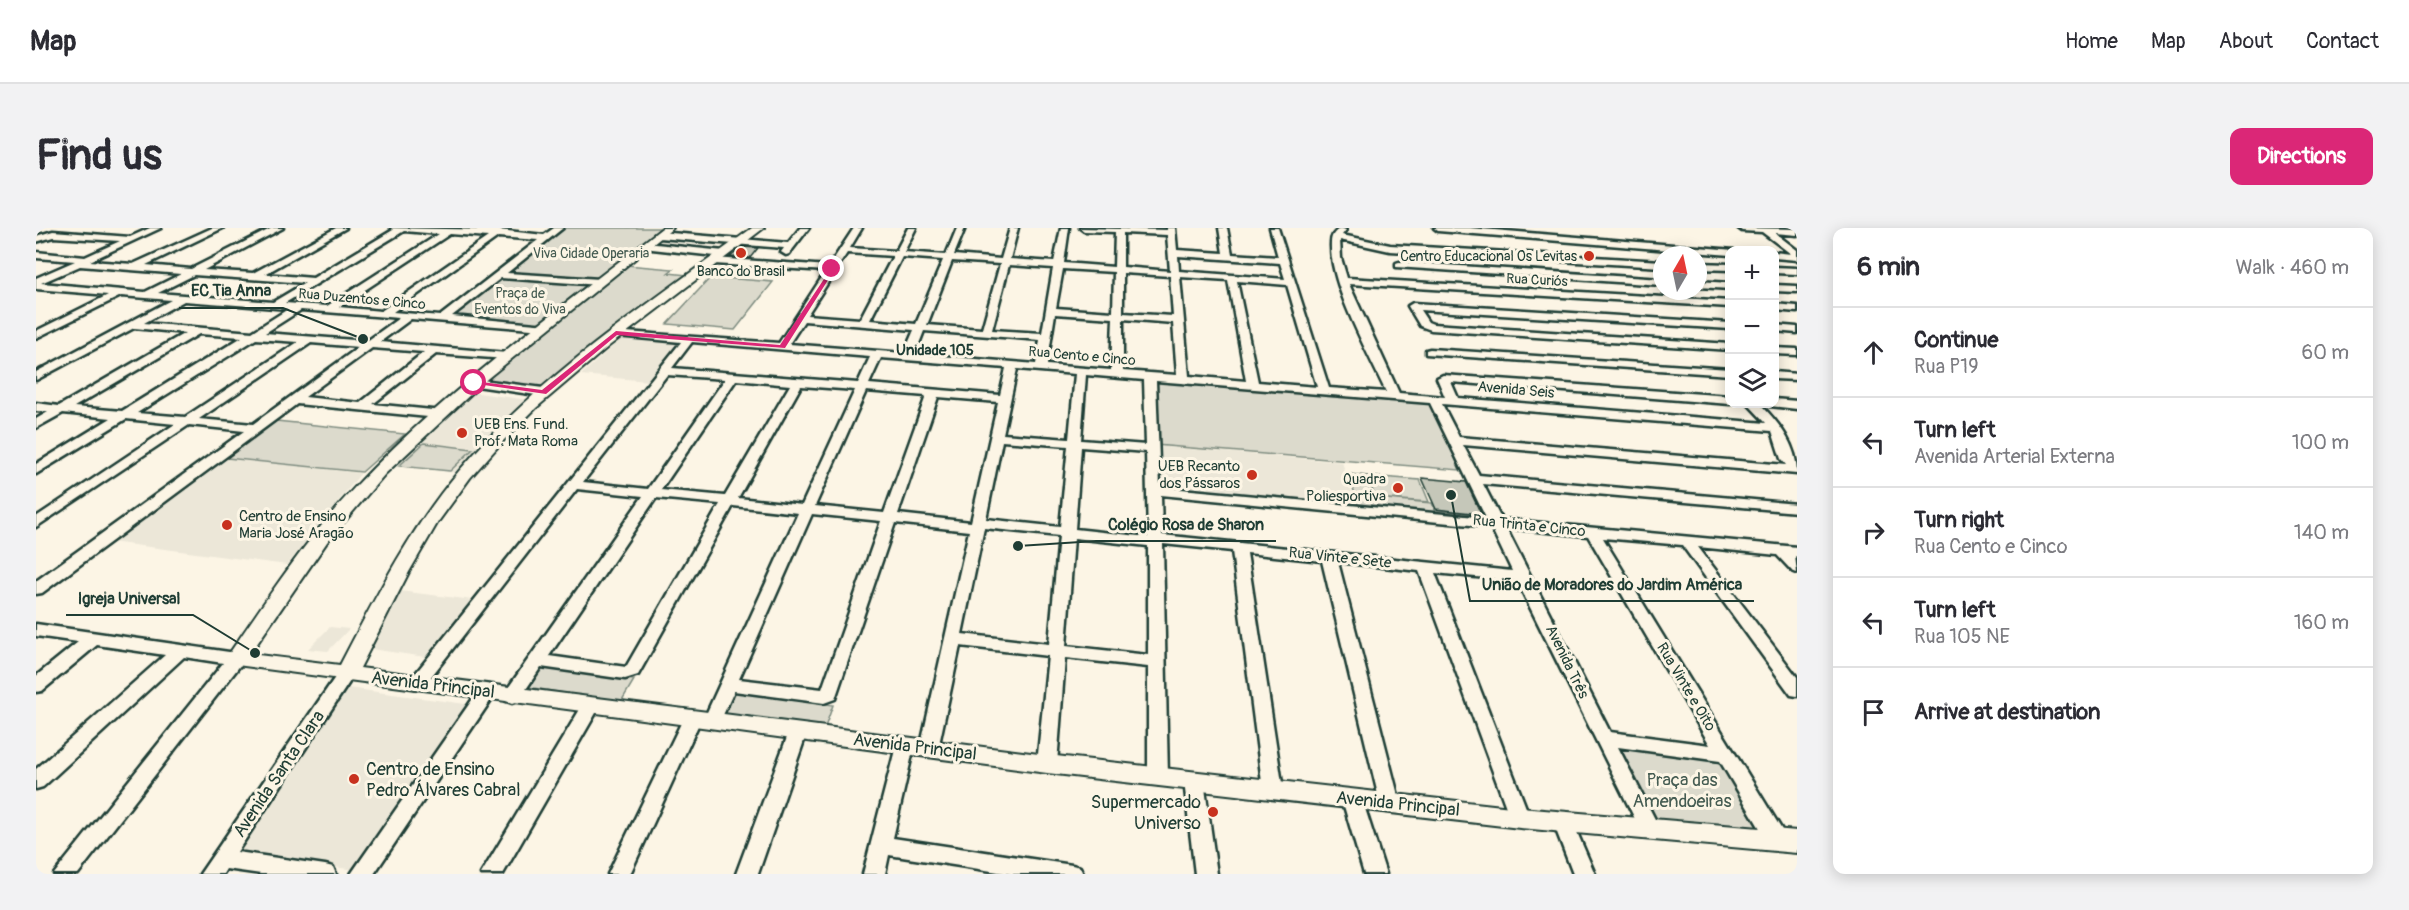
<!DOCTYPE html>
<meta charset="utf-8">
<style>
:root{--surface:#fff;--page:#f2f2f3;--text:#2b2b33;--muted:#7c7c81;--line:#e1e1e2;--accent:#db2777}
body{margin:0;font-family:Pangolin,sans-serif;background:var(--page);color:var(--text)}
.controls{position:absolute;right:18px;top:18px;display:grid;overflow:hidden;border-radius:12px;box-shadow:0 3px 15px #0003}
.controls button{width:54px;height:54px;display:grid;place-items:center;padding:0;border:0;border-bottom:2px solid var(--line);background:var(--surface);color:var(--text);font:30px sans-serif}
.compass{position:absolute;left:1617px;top:18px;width:54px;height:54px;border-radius:50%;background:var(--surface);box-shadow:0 3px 15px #0003;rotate:9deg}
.stop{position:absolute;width:18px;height:18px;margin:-14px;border:4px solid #db2777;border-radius:50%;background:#fff}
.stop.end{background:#db2777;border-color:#fff;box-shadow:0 2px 6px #0008}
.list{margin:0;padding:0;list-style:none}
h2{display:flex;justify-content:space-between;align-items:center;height:78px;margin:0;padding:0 24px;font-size:26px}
h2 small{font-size:20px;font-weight:400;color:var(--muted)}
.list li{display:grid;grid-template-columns:39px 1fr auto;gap:18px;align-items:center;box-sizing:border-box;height:90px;padding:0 24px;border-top:2px solid var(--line)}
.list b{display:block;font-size:22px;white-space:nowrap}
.list p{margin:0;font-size:20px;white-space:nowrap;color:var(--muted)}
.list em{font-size:20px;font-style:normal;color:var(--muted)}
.icon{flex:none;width:33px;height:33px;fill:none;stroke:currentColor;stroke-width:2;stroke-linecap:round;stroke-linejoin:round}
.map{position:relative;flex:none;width:1761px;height:646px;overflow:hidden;border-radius:12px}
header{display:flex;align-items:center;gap:36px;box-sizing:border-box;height:84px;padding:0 30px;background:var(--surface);border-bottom:2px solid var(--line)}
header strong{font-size:28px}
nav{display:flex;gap:33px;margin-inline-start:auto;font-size:21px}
.intro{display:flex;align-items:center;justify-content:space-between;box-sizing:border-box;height:144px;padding:0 36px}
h1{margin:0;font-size:42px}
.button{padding:15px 27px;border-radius:12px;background:var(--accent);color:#fff;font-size:21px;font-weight:700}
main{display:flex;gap:36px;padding:0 36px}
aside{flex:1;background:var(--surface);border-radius:12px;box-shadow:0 3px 15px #0003}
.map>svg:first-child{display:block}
</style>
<header>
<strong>Map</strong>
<nav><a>Home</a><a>Map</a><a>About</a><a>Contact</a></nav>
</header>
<div class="intro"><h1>Find us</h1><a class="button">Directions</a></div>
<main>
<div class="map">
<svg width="1761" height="646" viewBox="0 0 1761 646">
<rect width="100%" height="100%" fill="#fcf5e5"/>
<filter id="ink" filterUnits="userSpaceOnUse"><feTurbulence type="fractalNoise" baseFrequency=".0167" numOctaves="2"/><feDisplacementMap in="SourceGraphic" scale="12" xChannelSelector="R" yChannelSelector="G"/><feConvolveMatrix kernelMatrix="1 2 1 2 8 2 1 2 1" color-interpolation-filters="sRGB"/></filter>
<g filter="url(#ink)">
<path fill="#ece7d8" d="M587,109L644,113L612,153L545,147Z
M435,164L492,172L422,245L356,237Z
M1120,218L1306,234L1321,279L1122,260Z
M189,230L325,245L251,337L75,314Z
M363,363L437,372L389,429L335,421Z
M294,399L313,401L292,423L272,421Z
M312,460L437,477L319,642L202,625Z"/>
<path fill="#dcdacc" stroke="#7e8c80" stroke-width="1.5" d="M528,0H627L563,52L466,46Z
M590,37L637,41L632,45L652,47L506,160L449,152Z
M464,48L558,55L504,97L410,90Z
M675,49L737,54L699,102L631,96Z
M1119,152L1395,174L1424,242L1119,217Z
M240,193L369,206L326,244L190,230Z
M388,215L437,221L414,243L363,238Z
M1313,246L1331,248L1338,267L1332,248L1384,252L1393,274L1339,270L1396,275L1399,282L1447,287L1449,291L1323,280Z
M504,439L598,452L585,474L491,459Z
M693,463L797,477L788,502L681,486Z
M1571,511L1688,527L1740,611L1615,600Z"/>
<path fill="#c5c7b9" stroke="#1f3d34" stroke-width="1.5" d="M707,19L722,20L714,30L694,29Z
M1386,250L1430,254L1445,286L1400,281Z"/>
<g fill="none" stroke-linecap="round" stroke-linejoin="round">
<g stroke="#1f3d34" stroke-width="5">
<path id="minor" d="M114,0H125L54,33L97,36L176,0H187L110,37L155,41L236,0H247L168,42L217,45L300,0H310L229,46L277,50L357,2L355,0L463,2L508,7L518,0H527L471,45L564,51L569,54L564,57L465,50L416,88L511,97L512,99L507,102L375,91L344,114L471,125L477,128L471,131L400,126L337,176L406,183L408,186L402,190L261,176L6,365L0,366V353L208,203L153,197L0,299V289L139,196L90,191L0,246V236L75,190L27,185L0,200V191L12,184L0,183V175L23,178L149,105L98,100L0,152V144L135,72L85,68L0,110V103L72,67L0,61V50L39,33L0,30V24L49,29L84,13L17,9L0,14V8L17,3L94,9ZM368,3L403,6L291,78L249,75ZM414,6L452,9L345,83L303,79ZM462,9L502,12L404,88L357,84ZM44,38L145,46L109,64L5,55ZM158,47L269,55L237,74L122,65ZM148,73L252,81L216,104L108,95ZM265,82L363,90L331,113L229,105ZM163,106L206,109L86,183L38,179ZM220,111L262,114L149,189L101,185ZM275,115L323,119L217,196L163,191ZM336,120L388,124L324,175L269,169Z
M764,0H773L753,26L750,27L745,24L748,20L623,10L619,7L623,4L752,15Z
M818,0H826L814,20L860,23L872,0H880L868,24L910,27L921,0H929L918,27L965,31L974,0H982L974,31L1018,34L1025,0H1033L1028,35L1078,39L1079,4L1048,3L1044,0L1131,2V0H1139L1141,22L1187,25L1183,0H1191L1196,26L1242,29L1234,0H1242L1293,160L1350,164C1333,126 1293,56 1295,15C1295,7 1298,5 1304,0L1310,2L1306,7L1354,17L1626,33V39L1354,23L1304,12L1305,30L1311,50L1694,73V79L1313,56L1363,165L1409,169L1401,150L1407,147L1694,168V176L1415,154L1422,170L1730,195L1712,176H1724C1743,195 1761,217 1761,246L1427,217L1443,247L1761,276V284L1447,256L1465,291L1761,319V329L1759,328L1761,345L1756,343L1741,327L1662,319L1761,449V468L1755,467L1646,317L1567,310L1749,607L1752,613L1749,619L1742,622L1735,619L1684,533L1582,519L1624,601L1621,607L1614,610L1607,607L1481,353L1399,345L1494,590L1491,596L1484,598L1477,596L1474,590L1383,343L1302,334L1364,575L1361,581L1354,583L1347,581L1344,575L1286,333L1211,325L1247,562L1244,568L1237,570L1230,568L1227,562L1196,323L1127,316L1132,549L1129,554L1122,557L1115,554L1112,549V439L1029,430L1021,536L1018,541L1011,544L1004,541L1001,536L1012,428L924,418L902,521L900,526L893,528L886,526L884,521L933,303L859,295L799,471L788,475L698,463L682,498L676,500L670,498L667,493L762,285L697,278L602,447L589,451L505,439L482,473L476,475L470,473L467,468L470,463L607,268L541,261L387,459L381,461L375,459L372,455L375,451L645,114L580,108L575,105L576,103L743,115L790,43L678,36L673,33L678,30L793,38ZM1087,5L1131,7L1134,43L1087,39ZM811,25L857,28L824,91L771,87ZM1142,28L1244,35L1249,51L1143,43ZM866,29L907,32L880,96L834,92ZM916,33L964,36L946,101L891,97ZM973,37L1017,40L1006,105L956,102ZM1027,41L1078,44L1077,84L1020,80ZM1087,45L1134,48L1137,88L1087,85ZM1144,49L1192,52L1210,153L1153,148ZM1201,53L1251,57L1281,159L1222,154ZM1019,86L1077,90L1075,142L1011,137ZM1087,91L1137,95L1141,147L1087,143ZM768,93L878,102L868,125L753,116ZM888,103L1004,112L1000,136L879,126ZM656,114L834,129L822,155L636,140ZM845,130L970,140L964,167L833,156ZM981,141L1039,146L1033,211L967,206ZM631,147L689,151L612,261L547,254ZM1050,147L1108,152L1110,217L1045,212ZM700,152L754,157L689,268L625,262ZM1120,153L1394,175L1450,290L1124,259ZM765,158L819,162L766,277L702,270ZM830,163L890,168L848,285L779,278ZM902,169L962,174L935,294L862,286ZM1406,176L1736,203L1745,231L1750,237L1423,209ZM966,213L1032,218L1024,299L950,291ZM1045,219L1110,224L1112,309L1039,301ZM1125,267L1455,299L1476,343L1126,307ZM620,270L684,276L590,439L513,428ZM776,286L845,293L786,461L703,451ZM948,300L1023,308L1013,416L926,406ZM1470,300L1552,308L1674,517L1574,504ZM1038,310L1112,318V427L1030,418Z
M1398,0H1434L1698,22H1694V27L1402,3Z
M1702,0L1761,1V7L1739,5L1761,22V32L1738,30V24L1755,26L1726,4L1706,3Z
M610,15L688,23L693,26L688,29L607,20L605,18Z
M1363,34L1626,51V57L1360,39V35Z
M1662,35L1694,36V42L1662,41Z
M1738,39L1761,40V46L1738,45Z
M1662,53L1694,55V61L1662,59Z
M1738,57L1761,58V64L1738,63Z
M1377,75L1694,95V101L1384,82L1392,94L1397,96L1694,116V122L1395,102L1384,98L1372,78Z
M1738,76L1761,78V84L1738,82Z
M1738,97L1761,99V105L1738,103Z
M1738,120L1761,121V127L1738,126Z
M1394,121L1694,141V147L1390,126V122Z
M1738,144L1761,146V152L1738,151Z
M438,151L507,160L513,164L507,168L434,157L432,155Z
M1738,171L1761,173V181L1734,178L1732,176H1738Z
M0,396L200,425L206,427L209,431L42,646H18L187,435L148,429L7,559L0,561V541L129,427L61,417L6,463L0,464V448L42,414L0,408Z
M310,440L316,442L319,446L316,450L201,624L289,637L297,639L300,646H225L190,641L187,646H164L304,442Z
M451,458L457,459L460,464L457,469L338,646H315L445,459Z
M555,471L561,473L564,478L467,646H445L549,473Z
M656,484L662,486L665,491L594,646H572L647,491L650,486Z
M762,497L769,499L771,504L722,646H700L753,504L755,499Z
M869,511L876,513L878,518L857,610L1036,637L1044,639L1047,646H975L853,627L849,646H827L860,518L862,513Z
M1158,545L1165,547L1168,553L1181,646H1159L1148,553L1151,547Z
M1316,563L1323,565L1326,571L1350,646H1328L1306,571L1309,565Z
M1527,586L1534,588L1559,646H1537L1517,594L1520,588Z"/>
</g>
<g stroke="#1f3d34" stroke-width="4">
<path id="major" d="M626,0H637L452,150L349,246L291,314L214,426L304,437C339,370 374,301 423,243C505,146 614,75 716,0H728L573,118L500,180L466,214L434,250L402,294L373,344L324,440L1011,527L1484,580L1761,603V625L1484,600L1011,545L193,436L190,431L193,426C232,369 271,310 319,259C411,161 521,83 626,0Z"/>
</g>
<use href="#minor" fill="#fcf5e5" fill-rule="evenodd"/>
<use href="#major" fill="#fcf5e5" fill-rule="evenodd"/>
</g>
</g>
<path fill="#db2777" d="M796,39L799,41L749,120L581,107L510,166L434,155L438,153L506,162L580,103L744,117Z"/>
<g fill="#c8321e" stroke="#fcf5e5" stroke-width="2">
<circle cx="705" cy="25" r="6"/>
<circle cx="1553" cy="28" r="6"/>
<circle cx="426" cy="205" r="6"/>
<circle cx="1216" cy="247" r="6"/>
<circle cx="1362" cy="260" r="6"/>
<circle cx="191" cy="297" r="6"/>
<circle cx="318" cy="551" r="6"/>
<circle cx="1177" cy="584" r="6"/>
</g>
<g text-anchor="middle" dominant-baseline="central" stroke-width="6" stroke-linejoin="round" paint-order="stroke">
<g font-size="14" fill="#455c52" stroke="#fcf5e5">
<text x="555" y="25">Viva Cidade Operaria</text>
<text x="484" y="65">Praça de<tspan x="484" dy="16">Eventos do Viva</tspan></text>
</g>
<g font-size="14" fill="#1f3d34" stroke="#fcf5e5" text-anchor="end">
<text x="1541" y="28">Centro Educacional Os Levitas</text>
<text x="705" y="43" text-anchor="middle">Banco do Brasil</text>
</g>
<g font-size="14" fill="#1f3d34" stroke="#fcf5e5">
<text transform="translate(1501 52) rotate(3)">Rua Curiós</text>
<text transform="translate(326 71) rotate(5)">Rua Duzentos e Cinco</text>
<text transform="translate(1046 128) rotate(5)">Rua Cento e Cinco</text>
</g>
<g font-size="15" font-weight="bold" fill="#1f3d34" stroke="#fcf5e5">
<text x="899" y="122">Unidade 105</text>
</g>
<g font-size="15" fill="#1f3d34" stroke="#fcf5e5">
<text transform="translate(1480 162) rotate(5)">Avenida Seis</text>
<text transform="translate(1493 298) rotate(6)">Rua Trinta e Cinco</text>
<text transform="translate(1304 330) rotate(6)">Rua Vinte e Sete</text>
<text transform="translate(1531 434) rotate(64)">Avenida Três</text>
<text transform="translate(1650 459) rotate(59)">Rua Vinte e Oito</text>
</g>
<g font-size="15" fill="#1f3d34" stroke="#fcf5e5" text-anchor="start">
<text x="438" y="196">UEB Ens. Fund.<tspan x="438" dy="17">Prof. Mata Roma</tspan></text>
<text x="1204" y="238" text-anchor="end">UEB Recanto<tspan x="1204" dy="17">dos Pássaros</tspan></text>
<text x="1350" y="251" text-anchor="end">Quadra<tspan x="1350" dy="17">Poliesportiva</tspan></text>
<text x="203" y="288">Centro de Ensino<tspan x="203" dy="17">Maria José Aragão</tspan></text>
</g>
<g font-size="18" fill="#1f3d34" stroke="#fcf5e5">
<text transform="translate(397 457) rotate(7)">Avenida Principal</text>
<text transform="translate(879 519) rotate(7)">Avenida Principal</text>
<text transform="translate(243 546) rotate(-56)">Avenida Santa Clara</text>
<text transform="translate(1362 576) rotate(6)">Avenida Principal</text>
</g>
<g font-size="18" fill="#1f3d34" stroke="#fcf5e5" text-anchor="start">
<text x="330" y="541">Centro de Ensino<tspan x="330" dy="21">Pedro Álvares Cabral</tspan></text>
<text x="1165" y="574" text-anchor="end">Supermercado<tspan x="1165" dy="21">Universo</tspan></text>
</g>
<g font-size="18" fill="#455c52" stroke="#fcf5e5">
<text x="1646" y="552">Praça das<tspan x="1646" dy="21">Amendoeiras</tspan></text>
</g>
</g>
<path fill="none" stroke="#1f3d34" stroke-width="2" d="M327 111L247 80H143M982 318L1060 313H1240M1415 267L1434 373H1718M219 425L157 387H30"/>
<g fill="#1f3d34" stroke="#fcf5e5" stroke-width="2">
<circle cx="327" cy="111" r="6"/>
<circle cx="982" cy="318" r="6"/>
<circle cx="1415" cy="267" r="6"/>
<circle cx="219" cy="425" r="6"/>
</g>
<g font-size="16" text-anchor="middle" font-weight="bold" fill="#1f3d34" stroke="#fcf5e5" stroke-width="6" stroke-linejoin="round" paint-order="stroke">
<text x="195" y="68">EC Tia Anna</text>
<text x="1150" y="302">Colégio Rosa de Sharon</text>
<text x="1576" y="362">União de Moradores do Jardim América</text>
<text x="93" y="376">Igreja Universal</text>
</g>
</svg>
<div class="controls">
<button>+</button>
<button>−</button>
<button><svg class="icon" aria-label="layers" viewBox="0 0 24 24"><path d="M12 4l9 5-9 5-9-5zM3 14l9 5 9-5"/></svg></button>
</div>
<svg class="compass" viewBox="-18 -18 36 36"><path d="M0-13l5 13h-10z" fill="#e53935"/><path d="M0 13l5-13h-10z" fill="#7c7c81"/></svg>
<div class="stop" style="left:438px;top:155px"></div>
<div class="stop end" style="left:796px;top:41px"></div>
</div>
<aside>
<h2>6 min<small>Walk · 460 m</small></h2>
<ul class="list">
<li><svg class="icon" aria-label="ahead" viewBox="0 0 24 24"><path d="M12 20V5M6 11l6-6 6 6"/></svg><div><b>Continue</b><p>Rua P19</p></div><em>60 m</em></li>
<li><svg class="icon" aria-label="left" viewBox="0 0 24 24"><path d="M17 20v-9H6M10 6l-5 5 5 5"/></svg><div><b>Turn left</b><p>Avenida Arterial Externa</p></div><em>100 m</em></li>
<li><svg class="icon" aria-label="right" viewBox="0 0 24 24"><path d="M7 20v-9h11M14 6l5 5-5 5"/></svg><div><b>Turn right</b><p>Rua Cento e Cinco</p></div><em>140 m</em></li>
<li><svg class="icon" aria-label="left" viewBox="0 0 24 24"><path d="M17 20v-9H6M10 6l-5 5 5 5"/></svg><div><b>Turn left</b><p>Rua 105 NE</p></div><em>160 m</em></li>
<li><svg class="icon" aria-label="arrive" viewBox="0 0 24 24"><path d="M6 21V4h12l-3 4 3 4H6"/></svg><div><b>Arrive at destination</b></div></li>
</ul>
</aside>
</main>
